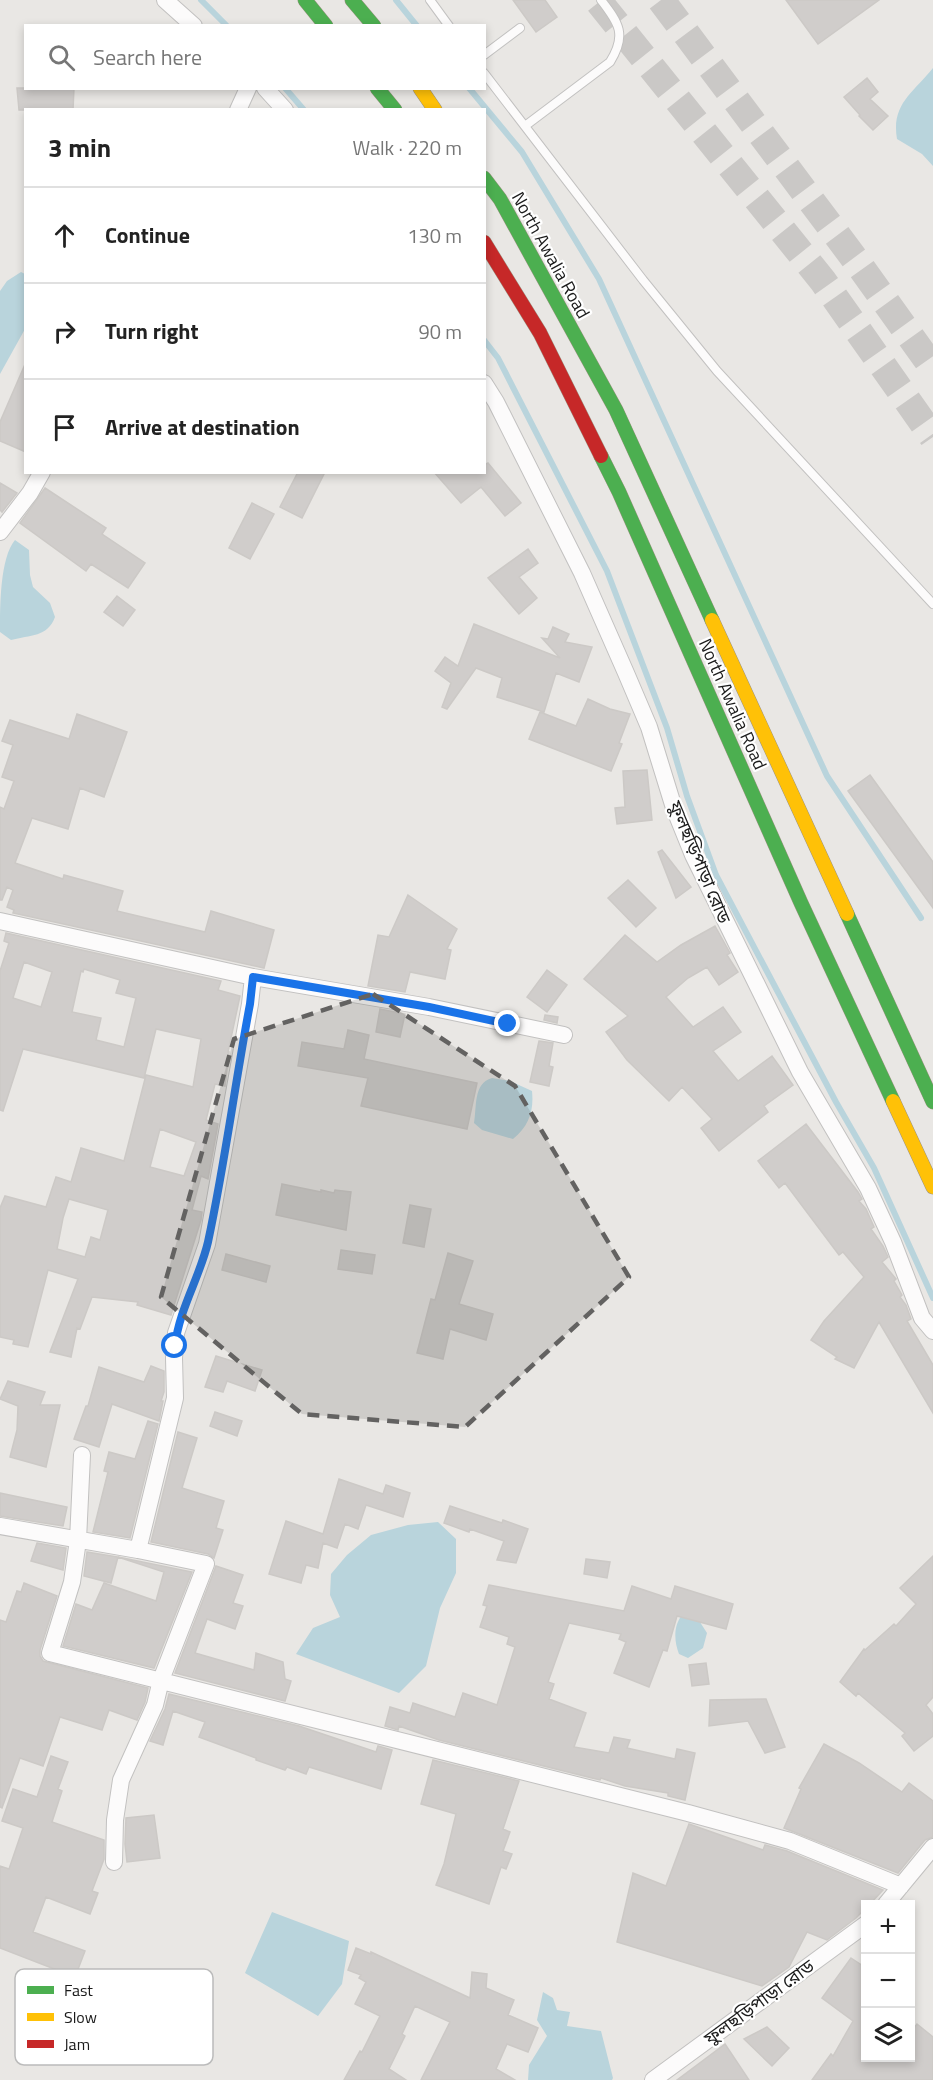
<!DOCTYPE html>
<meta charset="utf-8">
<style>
:root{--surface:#fff;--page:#f6f6f6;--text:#222;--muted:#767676;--line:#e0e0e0}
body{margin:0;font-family:"Titillium Web","Noto Sans Bengali",sans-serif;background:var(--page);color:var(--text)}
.controls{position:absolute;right:18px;bottom:18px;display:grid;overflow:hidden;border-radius:0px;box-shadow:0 3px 9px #0003}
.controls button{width:54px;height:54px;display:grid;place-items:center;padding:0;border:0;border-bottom:2px solid var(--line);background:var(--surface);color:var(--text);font:30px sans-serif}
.stop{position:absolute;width:18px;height:18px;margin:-14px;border:4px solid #1a73e8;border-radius:50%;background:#fff}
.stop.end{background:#1a73e8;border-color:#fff;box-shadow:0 2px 6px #0008}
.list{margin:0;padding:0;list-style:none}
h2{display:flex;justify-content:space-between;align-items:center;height:78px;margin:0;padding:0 24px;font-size:26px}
h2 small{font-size:20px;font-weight:400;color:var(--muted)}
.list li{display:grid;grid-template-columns:39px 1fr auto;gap:18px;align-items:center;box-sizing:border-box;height:96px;padding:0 24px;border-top:2px solid var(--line)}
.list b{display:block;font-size:22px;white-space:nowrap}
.list em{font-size:20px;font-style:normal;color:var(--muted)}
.icon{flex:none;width:33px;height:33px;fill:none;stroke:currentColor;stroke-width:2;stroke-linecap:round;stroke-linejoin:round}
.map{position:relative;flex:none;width:933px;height:2080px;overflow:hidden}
.search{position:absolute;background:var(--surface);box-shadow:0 3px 9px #0003;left:24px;top:24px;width:462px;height:66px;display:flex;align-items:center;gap:15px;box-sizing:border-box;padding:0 21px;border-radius:0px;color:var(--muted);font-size:22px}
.panel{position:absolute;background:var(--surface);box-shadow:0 3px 9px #0003;left:24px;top:108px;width:462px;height:366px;border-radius:0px}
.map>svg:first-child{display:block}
</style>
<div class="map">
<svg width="933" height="2080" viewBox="0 0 933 2080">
<rect width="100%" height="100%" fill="#e9e7e4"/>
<path fill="#b9d4dc" d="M933,68V166L922,154L897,139C891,104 913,93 933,68Z
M21,272L25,274V329L0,374V291L7,281Z
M15,540L29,550L30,575L33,587L50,603L55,617C48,637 30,635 11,640L0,632C0,605 0,558 15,540Z
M492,1078L510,1081L532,1091C534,1111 529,1126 513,1139L482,1130L474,1123C477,1107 473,1083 492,1078Z
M438,1522L456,1539V1573L440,1608L426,1666L399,1693L296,1654L313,1628L340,1617L330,1595L331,1574L347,1555L371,1535L408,1525Z
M683,1614L698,1619L707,1633L703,1648L688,1658L679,1654C674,1641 673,1625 683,1614Z
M272,1912L349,1941L342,1984L318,2016L245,1973Z
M543,1992L553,1998L557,2010L570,2012L567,2026L601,2031L613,2078L612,2080H528L529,2065L547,2036L537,2020Z"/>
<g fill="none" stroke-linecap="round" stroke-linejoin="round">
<path stroke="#b9d4dc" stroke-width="6" d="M201,0L227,26
M396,0L417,26
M285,88L304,110
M469,88L522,152L599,279L827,776L921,918
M484,340L498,358L607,571L667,728L687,796L716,875L836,1102L874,1168L933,1298"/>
</g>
<path fill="#d0cdcb" stroke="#ccc9c6" stroke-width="1.5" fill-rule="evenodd" d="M513,0H545L557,17L536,32Z
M786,0H879L818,44Z
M867,78L878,92L870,99L888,116L873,130L859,116L860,115L844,97Z
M17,88H74L73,110H19Z
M26,362V452L0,441V422Z
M488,463L521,503L505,516L481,487L461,503L434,472H484V465Z
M298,472H325L302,518L280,507Z
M0,483L17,493L2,512L0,510Z
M45,488L106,528L102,534L145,563L128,588L91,564L86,571L20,523Z
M252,503L274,514L250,559L229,548Z
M528,549L538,563L519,577L537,598L519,614L488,578Z
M117,596L135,610L123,626L104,612Z
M474,624L560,658L542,638L548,639L553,627L569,634L565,642L592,647L579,682L556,673L544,712L497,697L502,678L476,668L447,709L442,707L451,683L435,671L445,657L458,666Z
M588,699L610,709L630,714L619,743L622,744L611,771L529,739L540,712L576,726Z
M77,714L127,732L104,797L80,788L68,829L32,818L15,863L63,879L64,875L123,891L117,911L205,932L211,911L274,930L264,968L13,913L14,910L7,907L13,890L7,887L2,900H0V807L4,809L14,781L2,777L13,745L2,741L10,720L69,739Z
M647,770L652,820L617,824L615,808L625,807L623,771Z
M870,775L933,862V908L848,791Z
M662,850L691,887L676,898L658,852Z
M628,880L656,908L636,927L608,898Z
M408,895L457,929L447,949L451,950L445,979L410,972L405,992L368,986L378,935L389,937Z
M715,926L730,953L727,955L738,972L719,985L707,967L688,978L666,997L693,1027L723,1007L741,1032L713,1051L738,1081L772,1056L793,1085L764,1106L768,1112L719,1151L701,1128L712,1119L682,1087L669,1101L627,1060L606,1032L628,1016L584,979L625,935L657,962L681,945Z
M6,933L221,981L218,990L240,996L228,1052H229L225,1086L215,1084L206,1120L218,1124L208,1179L201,1176L192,1210L202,1212L201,1220L171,1315L137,1305L138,1302L92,1297L80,1329L77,1328L71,1357L50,1352L78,1279L48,1270L28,1347L13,1344L14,1340L0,1337V1208L5,1196L46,1207L56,1177L71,1182L81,1148L124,1161L146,1075L193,1087L201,1039L156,1029L144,1078L23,1049L3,1111L0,1110V971L9,943L4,941ZM24,962L52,972L41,1007L13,998ZM84,969L120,980L116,993L136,998L124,1047L96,1040L101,1018L72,1012L81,971L83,972ZM160,1129L196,1142L184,1176L150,1167ZM69,1199L108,1210L100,1240L91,1237L85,1257L57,1249L63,1218Z
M547,970L567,985L547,1012L527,997Z
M380,1009L405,1014L400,1037L376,1032Z
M545,1015L558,1017L557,1023L544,1020Z
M348,1030L369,1035L364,1059L477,1083L467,1129L361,1106L368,1078L298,1066L302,1042L344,1049Z
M539,1041L553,1043L549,1066L553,1067L549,1086L530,1082Z
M806,1124L858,1192L862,1199L859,1201L866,1209L874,1227L871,1229L883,1246L888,1257L882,1262L896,1279L894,1281L902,1295L900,1297L906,1305L911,1319L907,1321L933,1365V1413L879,1322L854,1368L835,1359L837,1357L811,1340L824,1321L864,1277L843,1252L839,1255L785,1183L779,1188L758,1161Z
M282,1184L321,1192V1190L334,1193L335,1190L351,1192L346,1230L276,1215Z
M410,1205L431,1209L424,1247L403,1243Z
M341,1250L375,1255L372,1274L338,1269Z
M448,1253L473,1261L459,1304L493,1314L486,1340L450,1329L443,1359L417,1353L431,1299L435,1300Z
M226,1254L270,1266L266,1282L222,1270Z
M216,1356L262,1370L255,1391L227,1381L223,1392L205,1387Z
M151,1366L164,1371V1392L161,1401H163L159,1421L112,1404L99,1447L74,1439L86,1406H88L99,1367L144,1382Z
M8,1381L45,1392L40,1405H60L46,1467L10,1457L17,1430L18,1406L0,1399Z
M215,1412L242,1421L237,1436L210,1426Z
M148,1421L158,1424L130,1538L93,1532L108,1472L104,1471L109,1452L135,1459Z
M178,1432L197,1438L182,1488L224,1501L216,1528L223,1530L214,1558L208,1554L151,1542Z
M339,1479L383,1494L386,1485L410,1493L403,1517L366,1505L358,1529L345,1524L337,1548L323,1543L318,1568L306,1565L301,1583L269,1574L286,1521L323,1534Z
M0,1493L67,1507L63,1526L0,1516Z
M450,1506L502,1523L503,1520L528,1529L516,1563L497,1560L504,1541L470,1529L469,1532L444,1523Z
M37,1543L66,1548L63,1570L31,1561Z
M87,1552L118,1557L111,1583L84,1576Z
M933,1556V1697L926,1705L933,1714V1736L914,1751L902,1736L905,1733L858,1693L856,1696L840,1682L864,1649L865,1650L894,1624L896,1626L916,1604L900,1588Z
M118,1557L192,1572L154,1668L63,1646L76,1604L92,1610L104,1583L156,1601L164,1572Z
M586,1559L610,1562L607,1578L584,1574Z
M216,1566L243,1575L233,1603L243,1606L235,1629L207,1619L195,1653L254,1670L256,1653L283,1662L285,1679L291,1681L285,1701L175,1673Z
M24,1583L57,1596L40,1650V1656L43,1661L148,1688L145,1702L137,1720L109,1710L102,1730L60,1717L43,1766L20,1758L2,1808L0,1807V1620L6,1622L17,1591L21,1592Z
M489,1585L624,1611L632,1586L671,1599L675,1586L733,1604L726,1629L677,1616L667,1651L663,1650L649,1687L614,1673L626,1642L619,1639L621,1634L569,1623L548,1682L554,1684L549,1699L586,1713L574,1747L609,1753L614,1737L630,1740L627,1748L675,1759L677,1749L695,1753L685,1800L668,1796V1793L625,1786L601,1778L600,1780L439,1740L399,1726L398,1730L385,1726L390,1707L410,1713L413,1703L455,1717L463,1693L497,1705L515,1647L507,1644L509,1637L480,1627L487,1606L483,1605Z
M706,1663L709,1684L692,1686L689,1665Z
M169,1694L299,1726L376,1752L378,1746L392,1750L381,1789L309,1767L306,1774L287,1767L285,1770L256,1760V1758L199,1737L205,1722L173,1711L163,1745L150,1741L165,1709Z
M766,1699L785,1747L765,1753L748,1721L709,1726L710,1700Z
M824,1744L859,1763L902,1792L909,1783L933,1801V1837L925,1840L898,1873L784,1828L801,1789L799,1788Z
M51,1756L68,1762L58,1789L62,1791L52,1822L104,1840V1859L92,1891L98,1893L90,1914L46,1897L33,1932L85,1951L75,1977L0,1948V1866L9,1869L23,1828L2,1821L13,1789L37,1797Z
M433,1760L519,1781L503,1829L510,1832L503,1851L512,1854L506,1869L501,1867L489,1904L436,1885L444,1864L456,1814L421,1804Z
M154,1815L160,1858L127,1862L125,1844L126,1818Z
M689,1824L763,1850L765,1845L787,1851L883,1890L869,1905H866V1908L856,1918L827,1940L807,1932L789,1967L762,1986L617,1942L633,1873L666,1886Z
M356,1948L371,1954V1952L470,1998L472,1972L487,1974L486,1988L514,2000L508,2015L538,2028L528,2052L507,2044L496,2069L515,2080H421L450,2022L415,2006L402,2034L405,2036L389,2069L406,2080H344L360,2051L362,2052L380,2016L355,2004L366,1982L359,1978L361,1975L348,1970Z
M851,1958L866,1968V2058H910V2033L917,2024L933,2037V2080H812L831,2054L833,2056L853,2021L822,1998Z
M767,2027L789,2048L772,2066L744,2039Z
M725,2044L749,2080H677Z"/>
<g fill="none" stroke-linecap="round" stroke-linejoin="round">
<path stroke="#cac8c6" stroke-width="28" stroke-dasharray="28 14" stroke-linecap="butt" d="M661,0L860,266L933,368
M599,2L823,281L933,437"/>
<g stroke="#c2c1c0" stroke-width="10">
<path id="lane" d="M430,0L449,26
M484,55L520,28
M484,73L643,280L717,371L933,604
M525,126L610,62C627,35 619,23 601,0"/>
</g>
<g stroke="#c2c1c0" stroke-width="18">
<path id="street" d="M165,0L194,26
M265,88L285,110
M238,110L248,88
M484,383L496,402L582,573L626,673L649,727L674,808L693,855L800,1072L868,1188L893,1242L922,1318L933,1331
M0,532L30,493L42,472
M0,921L253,977L429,1007L564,1035
M82,1455L78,1540L72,1582L50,1653L688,1813L790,1841L901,1886
M0,1526L138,1550L206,1564L161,1680L155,1705L121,1780L115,1820L114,1862
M138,1550L175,1398L174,1358L176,1333L207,1244L250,1004L253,977
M886,1904L933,1847
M653,2080L866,1924"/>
</g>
<g stroke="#9d9483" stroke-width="15">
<path id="fast" d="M305,0L326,26
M352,0L374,26
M377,88L395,110
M484,178L500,199L616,410L712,620
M601,456L619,492L801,903L893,1101
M847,914L933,1102"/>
</g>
<g stroke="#9d9483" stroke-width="15">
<path id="slow" d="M420,88L435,110
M712,620L847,914
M893,1101L933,1187"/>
</g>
<g stroke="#9d9483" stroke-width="15">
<path id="jam" d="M484,242L540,333L601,456"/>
</g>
<use href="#lane" stroke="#fcfbfb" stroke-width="8"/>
<use href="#street" stroke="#fcfbfb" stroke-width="16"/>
<use href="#fast" stroke="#4caf50" stroke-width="14"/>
<use href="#slow" stroke="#ffc107" stroke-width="14"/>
<use href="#jam" stroke="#c62828" stroke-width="14"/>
</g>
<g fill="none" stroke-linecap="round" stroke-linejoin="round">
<path stroke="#1a73e8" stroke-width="8" d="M175,1346C179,1309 200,1277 208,1242C225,1163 235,1083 250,1004L253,977L429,1007L508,1024"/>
</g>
<path fill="#636261" fill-opacity="0.2" stroke="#636261" stroke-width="4.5" stroke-dasharray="12 8" stroke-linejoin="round" d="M373,994L515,1086L629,1277L465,1427L302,1414L161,1297L234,1039Z"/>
<g text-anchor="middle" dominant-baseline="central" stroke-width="4.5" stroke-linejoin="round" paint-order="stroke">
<g font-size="18" fill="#1b1b1b" stroke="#fff">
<text transform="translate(551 255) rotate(61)">North Awalia Road</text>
<text transform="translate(733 704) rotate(66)">North Awalia Road</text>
<text transform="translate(700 862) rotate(67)">ফুলছড়িপাড়া রোড</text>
<text transform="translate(759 2002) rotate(-36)">ফুলছড়িপাড়া রোড</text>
</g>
</g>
<rect x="15" y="1969" width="198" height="96" rx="9" fill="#fff" stroke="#bbb" stroke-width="1.5"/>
<rect x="27" y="1986" width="27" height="8" fill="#4caf50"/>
<rect x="27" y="2013" width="27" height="8" fill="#ffc107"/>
<rect x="27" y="2040" width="27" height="8" fill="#c62828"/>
<g font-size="16" fill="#1b1b1b">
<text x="64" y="1996">Fast</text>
<text x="64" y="2023">Slow</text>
<text x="64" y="2050">Jam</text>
</g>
</svg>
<div class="controls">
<button>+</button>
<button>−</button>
<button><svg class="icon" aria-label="layers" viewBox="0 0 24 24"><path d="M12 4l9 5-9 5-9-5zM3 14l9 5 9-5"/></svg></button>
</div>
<div class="stop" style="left:175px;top:1346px"></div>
<div class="stop end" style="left:508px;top:1024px"></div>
<div class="search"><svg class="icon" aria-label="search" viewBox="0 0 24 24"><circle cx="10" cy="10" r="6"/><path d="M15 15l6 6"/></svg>Search here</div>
<section class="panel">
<h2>3 min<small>Walk · 220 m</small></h2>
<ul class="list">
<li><svg class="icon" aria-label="ahead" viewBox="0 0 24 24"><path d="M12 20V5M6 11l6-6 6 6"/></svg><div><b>Continue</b></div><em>130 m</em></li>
<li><svg class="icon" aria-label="right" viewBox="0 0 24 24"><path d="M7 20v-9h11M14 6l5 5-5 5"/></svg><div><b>Turn right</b></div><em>90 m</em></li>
<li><svg class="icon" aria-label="arrive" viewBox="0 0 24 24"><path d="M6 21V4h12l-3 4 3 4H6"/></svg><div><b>Arrive at destination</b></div></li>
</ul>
</section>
</div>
